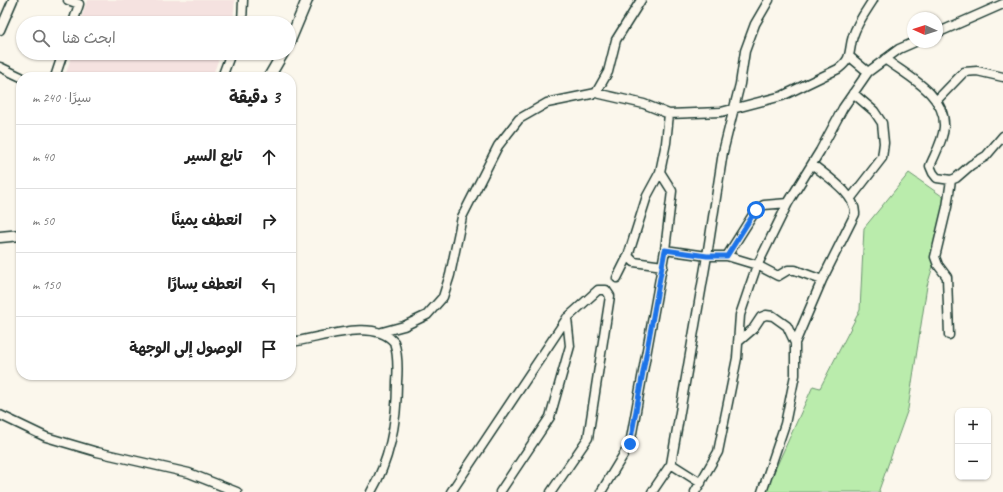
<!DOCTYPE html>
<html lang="ar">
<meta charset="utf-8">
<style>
:root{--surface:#fff;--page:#f6f6f6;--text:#222;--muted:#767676;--line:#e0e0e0}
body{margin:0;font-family:Caveat,"Playpen Sans Arabic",sans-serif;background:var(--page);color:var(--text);direction:rtl}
.controls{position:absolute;right:12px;bottom:12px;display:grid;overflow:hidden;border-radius:8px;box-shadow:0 1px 3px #0004}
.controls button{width:36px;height:36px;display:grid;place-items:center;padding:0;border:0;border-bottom:1px solid var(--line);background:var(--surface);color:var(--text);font:20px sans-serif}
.compass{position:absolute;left:907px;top:12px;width:36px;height:36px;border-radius:50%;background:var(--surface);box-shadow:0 1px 3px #0004;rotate:273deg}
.stop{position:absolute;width:12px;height:12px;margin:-9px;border:3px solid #1a73e8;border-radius:50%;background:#fff}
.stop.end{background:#1a73e8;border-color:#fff;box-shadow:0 1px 4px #0008}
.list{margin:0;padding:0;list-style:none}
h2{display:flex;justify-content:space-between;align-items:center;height:52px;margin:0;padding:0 16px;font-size:17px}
h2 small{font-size:13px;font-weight:400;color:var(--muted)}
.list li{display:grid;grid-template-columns:26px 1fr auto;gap:12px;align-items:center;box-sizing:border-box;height:64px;padding:0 16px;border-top:1px solid var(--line)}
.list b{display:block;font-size:15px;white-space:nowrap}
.list em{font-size:13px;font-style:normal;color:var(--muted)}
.icon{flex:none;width:22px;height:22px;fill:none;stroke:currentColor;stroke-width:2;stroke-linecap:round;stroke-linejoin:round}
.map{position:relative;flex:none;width:1003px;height:492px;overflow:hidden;direction:ltr}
.search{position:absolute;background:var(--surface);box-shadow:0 1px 3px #0004;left:16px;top:16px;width:280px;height:44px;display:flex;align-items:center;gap:10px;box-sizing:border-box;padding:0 14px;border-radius:22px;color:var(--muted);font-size:15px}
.panel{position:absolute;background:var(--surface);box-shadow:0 1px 3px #0004;left:16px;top:72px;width:280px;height:308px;border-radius:16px;direction:rtl}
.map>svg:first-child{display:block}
</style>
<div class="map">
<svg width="1003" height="492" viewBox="0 0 1003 492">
<rect width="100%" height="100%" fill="#fbf7ec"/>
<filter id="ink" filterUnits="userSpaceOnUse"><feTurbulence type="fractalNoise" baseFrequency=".025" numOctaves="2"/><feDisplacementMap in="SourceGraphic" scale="8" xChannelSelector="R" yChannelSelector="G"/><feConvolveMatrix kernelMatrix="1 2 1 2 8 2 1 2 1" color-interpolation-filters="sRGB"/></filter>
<g filter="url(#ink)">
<path fill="#f5e2e0" d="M87,0H235L233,19L232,23H80Z
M72,53H221L212,77H65Z"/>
<path fill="#baecac" stroke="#6c9470" d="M909,173L952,203L927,286L908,409L879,490L880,492H767L769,483L813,386L820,388L860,310L864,228Z"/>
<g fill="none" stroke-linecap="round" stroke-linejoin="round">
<g stroke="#1f3d34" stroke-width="11">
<path id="minor" d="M68,0L79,4L73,23
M242,23L243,0
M0,30L13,0
M937,33L1003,4
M850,57L868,72L899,49L915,42
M885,59C907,76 946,94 944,127C943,141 935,154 930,166L933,173L937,178L951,180L956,178L971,165L986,156L1003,136
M0,67L21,77
M55,77L63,53
M222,77L231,53
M596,93L608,72L616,40L641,0
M936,101L964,72L977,71L1003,77
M660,172L672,191L665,250
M851,198L882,158L884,143L882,123L874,111L853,93
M727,256L756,210L764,205L788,203
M663,266L634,262L628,256L647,196L660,172L666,143L669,114
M617,278L628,256
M382,332L404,326L427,315L443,297L450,275L462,217L498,146L519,119L547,103L596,93L644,104L669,114L721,112L782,96L838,69C853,58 848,52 853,36C857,23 866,11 873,0
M949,335L947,277L938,265L935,257L947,207L951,180
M291,342C319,339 373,317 394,342C398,354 398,368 397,382C397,421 391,458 371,492
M738,342L753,329L761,317L766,315L773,316L787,326L795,343V375L785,424L762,492
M795,343L822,280L855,214C856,194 826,176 812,164
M0,415L46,437L97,452L189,473L237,492
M671,464L701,483
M451,492L567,318L598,290H606L610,296L588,438L551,492
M500,492L550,417L570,346L567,318
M601,492L630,444L665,250L707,256H727L757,265L778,276L788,270H795L822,280
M652,492L671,464L707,256L723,152L740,84L745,51L755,24L769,0
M695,492L718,452L737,358L740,315L756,268L788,203L820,151L843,108L868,72"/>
</g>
<g stroke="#1f3d34" stroke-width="13">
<path id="major" d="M289,43L307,0
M269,77L283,53
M0,237L21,235"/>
</g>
<use href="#minor" stroke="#fbf7ec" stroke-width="8"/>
<use href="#major" stroke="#fbf7ec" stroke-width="10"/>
</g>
</g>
<g fill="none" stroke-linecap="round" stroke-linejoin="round" filter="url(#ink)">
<path stroke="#1a73e8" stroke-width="5" d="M630,444L665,250L707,256H727L756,210"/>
</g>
</svg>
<div class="controls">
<button>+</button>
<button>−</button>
</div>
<svg class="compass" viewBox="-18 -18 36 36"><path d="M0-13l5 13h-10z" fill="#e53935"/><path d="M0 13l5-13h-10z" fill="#767676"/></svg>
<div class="stop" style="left:756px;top:210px"></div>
<div class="stop end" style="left:630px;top:444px"></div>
<div class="search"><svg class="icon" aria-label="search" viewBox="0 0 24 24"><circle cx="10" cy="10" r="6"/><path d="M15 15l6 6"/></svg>ابحث هنا</div>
<section class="panel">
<h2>3 دقيقة<small>سيرًا · 240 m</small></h2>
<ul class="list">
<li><svg class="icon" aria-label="ahead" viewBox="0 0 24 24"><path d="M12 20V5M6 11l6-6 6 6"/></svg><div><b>تابع السير</b></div><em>40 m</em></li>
<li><svg class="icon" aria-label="right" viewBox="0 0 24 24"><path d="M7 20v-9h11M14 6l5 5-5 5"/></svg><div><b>انعطف يمينًا</b></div><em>50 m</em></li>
<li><svg class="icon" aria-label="left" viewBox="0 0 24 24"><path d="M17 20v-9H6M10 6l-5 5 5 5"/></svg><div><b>انعطف يسارًا</b></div><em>150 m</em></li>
<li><svg class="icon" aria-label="arrive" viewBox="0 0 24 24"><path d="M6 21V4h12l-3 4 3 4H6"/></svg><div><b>الوصول إلى الوجهة</b></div></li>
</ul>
</section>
</div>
